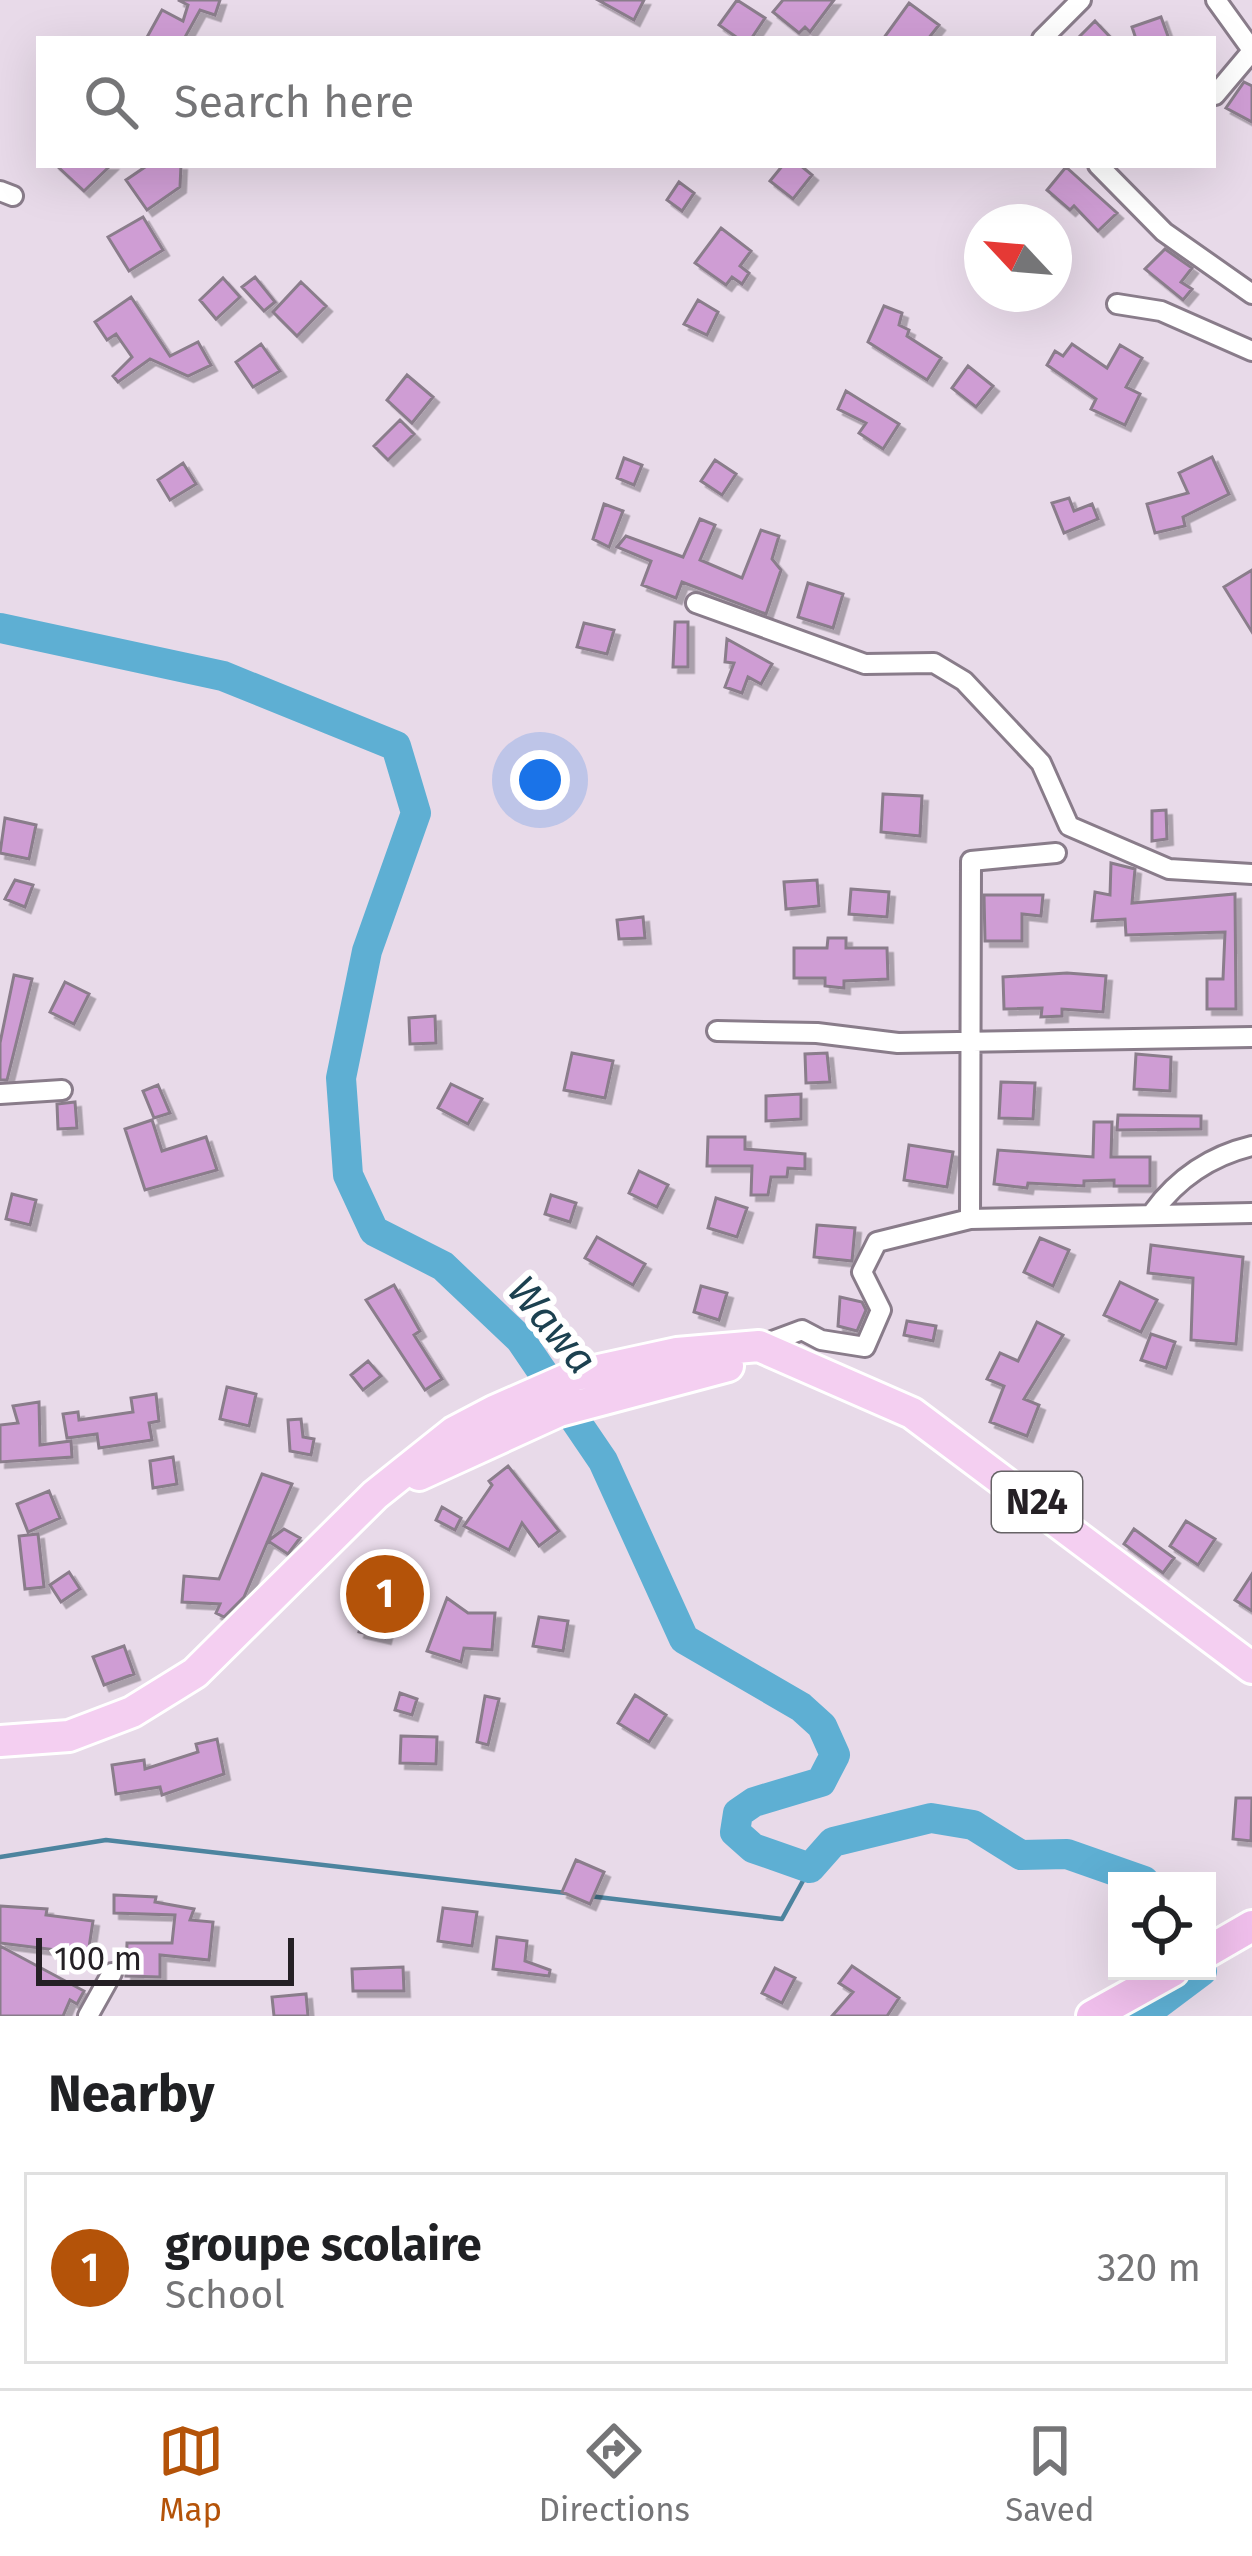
<!DOCTYPE html>
<style>
:root{--surface:#fff;--page:#f2f2f2;--text:#202124;--muted:#757577;--line:#e0e0e0;--accent:#b45309}
body{margin:0;font-family:"Fira Sans",sans-serif;background:var(--page);color:var(--text)}
.controls{position:absolute;right:36px;bottom:36px;display:grid;overflow:hidden;border-radius:0px;box-shadow:0 12px 48px #0002}
.controls button{width:108px;height:108px;display:grid;place-items:center;padding:0;border:0;border-bottom:3px solid var(--line);background:var(--surface);color:var(--text);font:60px sans-serif}
.compass{position:absolute;left:964px;top:204px;width:108px;height:108px;border-radius:50%;background:var(--surface);box-shadow:0 12px 48px #0002;rotate:296deg}
.scale{position:absolute;left:36px;bottom:30px;width:258px;box-sizing:border-box;padding-left:12px;border:6px solid #252025;border-top:0;font-size:33px;line-height:42px;white-space:nowrap;color:#252025;-webkit-text-stroke:9px #fff;paint-order:stroke}
.you{position:absolute;left:540px;top:780px;width:42px;height:42px;margin:-30px;border:9px solid #fff;border-radius:50%;background:#1a73e8;box-shadow:0 0 0 18px #1a73e833}
.badge{display:grid;place-items:center;width:78px;height:78px;border-radius:50%;background:var(--accent);color:#fff;font-size:39px;font-weight:700}
.pin{position:absolute;translate:-50% -50%;border:6px solid #fff;box-shadow:0 3px 12px #0006}
.list{margin:0;padding:0;list-style:none}
h2{display:flex;justify-content:space-between;align-items:center;height:156px;margin:0;padding:0 48px;font-size:51px}
h2 small{font-size:39px;font-weight:400;color:var(--muted)}
.list li{display:grid;grid-template-columns:78px 1fr auto;gap:36px;align-items:center;box-sizing:border-box;height:192px;margin:0 24px 24px;padding:0 24px;border:3px solid var(--line);border-radius:0px}
.list b{display:block;font-size:45px;white-space:nowrap}
.list p{margin:0;font-size:39px;white-space:nowrap;color:var(--muted)}
.list em{font-size:39px;font-style:normal;color:var(--muted)}
.icon{flex:none;width:66px;height:66px;fill:none;stroke:currentColor;stroke-width:2;stroke-linecap:round;stroke-linejoin:round}
.map{position:relative;flex:none;width:1252px;height:2016px;overflow:hidden}
.search{position:absolute;background:var(--surface);box-shadow:0 12px 48px #0002;left:36px;right:36px;top:36px;height:132px;display:flex;align-items:center;gap:30px;box-sizing:border-box;padding:0 42px;border-radius:0px;color:var(--muted);font-size:45px}
.sheet{height:372px;background:var(--surface)}
nav{display:flex;justify-content:space-around;align-items:center;box-sizing:border-box;height:168px;border-top:3px solid var(--line);background:var(--surface);font-size:33px;color:var(--muted)}
nav a{display:grid;justify-items:center;gap:6px}
nav .on{color:var(--accent)}
.map>svg:first-child{display:block}
</style>
<div class="map">
<svg width="1252" height="2016" viewBox="0 0 1252 2016">
<defs>
<filter id="shadow"><feDropShadow dx="5.5" dy="5.5" stdDeviation="0" flood-color="#0004"/></filter>
</defs>
<rect width="100%" height="100%" fill="#e8dae9"/>
<g fill="none" stroke-linecap="round" stroke-linejoin="round">
<path stroke="#4d849f" stroke-width="4.5" d="M0,1857L106,1840L566,1893
M589,1896L782,1919L810,1868"/>
<path stroke="#5eafd3" stroke-width="30" d="M0,628L223,676L396,746L416,813L367,951L341,1078L348,1175L374,1231L443,1266L520,1339L603,1461L684,1639L801,1707L822,1726L835,1755L821,1782L754,1802L738,1813L735,1832L753,1848L810,1868L833,1842L931,1818L973,1825L1021,1855L1067,1854L1144,1881
M1142,2016L1202,1971"/>
</g>
<path fill="#cf9dd4" stroke="#8a7d8b" stroke-width="3" filter="url(#shadow)" d="M178,0H220L215,15L200,10L184,39H146L162,10L183,21L188,5Z
M598,0H644L634,20Z
M737,0L765,18L751,39H739L719,25Z
M783,0H834L810,32L805,27L799,33L773,12Z
M909,3L939,25L928,39H883Z
M1161,17L1169,39H1136L1132,27Z
M1095,21L1112,39H1077Z
M1244,82L1252,86V122L1226,108Z
M56,165H111L84,191Z
M148,165H181L180,187L147,210L126,180Z
M783,165H800L812,175L793,199L770,181Z
M1066,167L1117,213L1098,231L1074,206L1070,210L1047,190Z
M679,182L694,193L682,211L667,200Z
M143,217L163,250L129,271L108,237Z
M721,228L751,251L740,266L749,273L742,284L732,277L726,285L695,263Z
M1165,249L1192,268L1181,282L1192,289L1183,300L1145,269Z
M255,277L275,302L264,311L242,287Z
M223,278L240,297L216,319L200,300Z
M301,282L326,306L297,336L273,312Z
M131,297L170,356L198,342L211,365L188,376L150,359L118,382L113,376L132,357L116,334L107,340L95,322Z
M698,300L718,312L707,335L684,324Z
M884,306L902,313L899,325L909,330L907,336L941,358L927,380L868,342Z
M261,344L280,371L253,387L236,362Z
M1072,344L1107,368L1120,345L1142,358L1126,387L1140,394L1125,425L1091,409L1096,399L1047,365L1055,351L1063,356Z
M968,366L993,386L976,407L952,388Z
M407,375L433,397L412,423L387,400Z
M846,391L899,424L883,449L859,433L866,423L838,409Z
M400,420L414,434L388,460L374,446Z
M1212,457L1229,494L1183,517L1185,526L1155,533L1147,504L1188,493L1179,473Z
M624,458L642,465L634,485L617,478Z
M715,460L736,474L722,495L701,481Z
M183,463L196,484L170,500L158,480Z
M1069,498L1074,511L1092,504L1098,519L1064,533L1052,503Z
M604,504L623,511L609,547L593,539Z
M700,519L715,525L700,560L742,578L761,530L779,536L772,559L781,570L766,614L682,582L676,598L642,585L651,561L617,547L626,536L683,557Z
M1252,570V632L1224,587Z
M808,583L843,594L833,628L798,617Z
M675,622H688V667H673Z
M584,623L614,630L607,654L577,647Z
M727,639L772,664L761,684L748,677L742,693L725,687L734,663L725,662Z
M883,794L922,796L920,836L881,832Z
M1166,810L1167,839L1152,841V811Z
M5,818L36,825L29,859L0,853Z
M1111,863L1135,869L1132,903L1235,894L1236,1009H1207V979H1223L1225,932L1126,935L1125,919L1092,921L1095,892L1110,895Z
M15,880L33,885L25,907L5,899Z
M817,880L819,906L786,909L784,882Z
M851,889L889,892L887,917L849,914Z
M984,895H1043L1041,916L1022,914V941H985Z
M643,917L645,938L619,939L617,920Z
M828,938H846V948H887L888,979L844,981V988L825,986V978H794V948H827Z
M1067,973L1106,976L1103,1012L1062,1009V1016L1041,1017L1042,1008L1004,1009L1003,977Z
M14,975L32,979L7,1080H0V1043Z
M65,982L89,994L74,1024L50,1012Z
M435,1016L436,1043L410,1044L409,1018Z
M572,1053L613,1061L605,1098L564,1090Z
M827,1053L830,1082L806,1083L805,1054Z
M1136,1054L1171,1057L1170,1091L1134,1089Z
M1001,1082L1035,1083L1033,1119L999,1118Z
M451,1084L482,1099L468,1124L438,1108Z
M158,1085L170,1113L154,1118L143,1091Z
M801,1094V1119L766,1121V1096Z
M75,1102L77,1128L58,1129L57,1104Z
M1118,1115L1201,1116V1129L1117,1130Z
M152,1120L162,1151L206,1137L217,1170L145,1190L125,1129Z
M1094,1122H1112L1111,1157H1150V1186H1114V1180L1084,1181V1186L1028,1183L1027,1188L994,1184L998,1150L1093,1157Z
M708,1137H745V1149L805,1154V1169L788,1168L787,1177H771L768,1195H751L752,1166H707Z
M909,1145L953,1152L947,1187L904,1180Z
M639,1171L668,1185L657,1207L629,1193Z
M12,1194L36,1200L30,1225L6,1219Z
M551,1195L576,1203L570,1222L545,1214Z
M716,1198L747,1208L737,1237L708,1228Z
M817,1225L855,1228L852,1261L814,1257Z
M597,1237L645,1264L633,1285L585,1258Z
M1040,1238L1069,1250L1053,1286L1024,1272Z
M1151,1245L1243,1257L1236,1344L1191,1340L1193,1278L1148,1273Z
M1120,1282L1157,1300L1141,1332L1104,1315Z
M394,1285L420,1331L414,1335L442,1379L425,1390L366,1300Z
M701,1286L727,1293L719,1320L694,1312Z
M840,1297L862,1302L866,1310L857,1331L838,1326Z
M907,1321L936,1326L933,1341L904,1335Z
M1037,1322L1063,1335L1024,1399L1039,1405L1027,1436L990,1422L1004,1386L987,1379L1000,1353L1018,1361Z
M1151,1334L1175,1342L1166,1368L1141,1360Z
M368,1361L381,1376L363,1390L351,1375Z
M227,1387L256,1394L249,1426L220,1419Z
M156,1394L159,1421L149,1423L152,1440L99,1448L97,1434L67,1438L63,1414L78,1412L79,1420L133,1412L131,1398Z
M39,1402L40,1445L71,1441L72,1457L0,1462V1425L18,1423L13,1406Z
M301,1419L303,1437L314,1439L311,1455L290,1451L288,1420Z
M173,1457L177,1484L153,1488L150,1461Z
M508,1466L559,1531L539,1546L522,1523L509,1550L464,1526L492,1485L489,1481Z
M262,1474L292,1484L244,1597L224,1617L216,1613L220,1604L182,1602L184,1576L219,1579Z
M49,1491L60,1518L28,1532L17,1504Z
M442,1507L461,1518L455,1530L436,1520Z
M1186,1521L1215,1539L1198,1565L1170,1546Z
M284,1529L300,1538L288,1554L268,1541Z
M1134,1529L1174,1558L1163,1573L1124,1544Z
M38,1534L44,1587L25,1589L19,1536Z
M69,1572L80,1589L61,1602L50,1585Z
M1252,1574V1611L1235,1600Z
M369,1591L395,1597L385,1638L359,1632Z
M447,1598L468,1613H495L492,1650L464,1648L461,1662L427,1651Z
M539,1617L568,1621L563,1651L533,1646Z
M124,1646L134,1674L104,1685L93,1657Z
M400,1693L417,1699L412,1715L395,1710Z
M635,1695L666,1715L649,1742L618,1723Z
M485,1696L499,1699L488,1745L477,1742Z
M401,1736L437,1737L436,1764L400,1763Z
M217,1739L224,1774L162,1795L160,1787L116,1794L112,1765L144,1760L145,1769L198,1752L196,1744Z
M1236,1798H1252L1251,1841L1233,1839Z
M576,1860L604,1872L590,1904L562,1892Z
M114,1895L156,1897L155,1902L194,1909L190,1920L213,1922L209,1960L160,1955V1977L126,1976L127,1943H172L175,1915L114,1913Z
M0,1906L47,1909L46,1915L93,1921L88,1954L0,1943Z
M443,1908L477,1912L472,1946L438,1941Z
M497,1937L527,1941L525,1961L550,1970L549,1976L493,1969Z
M0,1946L84,1991L77,2004L70,2000L63,2016H0Z
M852,1966L899,1998L887,2016H832L853,1992L839,1983Z
M403,1967L404,1991H353L352,1969Z
M775,1968L795,1978L782,2003L762,1993Z
M306,1994L308,2016H274L272,1997Z"/>
<g fill="none" stroke-linecap="round" stroke-linejoin="round">
<g stroke="#897c8a" stroke-width="24">
<path id="minor" d="M1216,0L1252,50
M1042,39L1081,0
M1215,95L1252,51
M1098,165L1164,232L1252,294
M0,191L13,196
M1117,304L1161,311L1252,351
M696,603L865,664L934,663L964,681L1041,763L1069,826L1169,869L1252,874
M717,1031L817,1033L898,1043L1252,1037
M0,1094L62,1090
M1153,1212C1178,1178 1210,1156 1252,1146
M970,1219L971,861L1056,853
M759,1346L802,1330L821,1340L865,1347L881,1310L862,1272L877,1242L970,1219L1252,1213
M88,2016L112,1973"/>
</g>
<g stroke="#fff" stroke-width="36">
<path id="primary" d="M419,1475L559,1411L728,1366
M0,1741L69,1736L132,1712L195,1673L375,1495L454,1432L494,1411L576,1375L677,1353L759,1346L912,1413L1252,1668"/>
</g>
<g stroke="#fff" stroke-width="36">
<path id="trunk" d="M1207,1952L1252,1926
M1092,2016L1173,1971"/>
</g>
<use href="#minor" stroke="#fff" stroke-width="18"/>
<use href="#primary" stroke="#f4cff1" stroke-width="30"/>
<use href="#trunk" stroke="#f0bfec" stroke-width="30"/>
</g>
<g text-anchor="middle" dominant-baseline="central" stroke-width="12" stroke-linejoin="round" paint-order="stroke">
<rect fill="#fff" stroke="#666366" stroke-width="3" x="992" y="1472" width="90" height="60" rx="9"/>
<g font-size="36" font-weight="bold" fill="#252025">
<text x="1037" y="1502">N24</text>
</g>
<g font-size="42" font-style="italic" fill="#1c4150" stroke="#fff">
<text transform="translate(552 1325) rotate(50)">Wawa</text>
</g>
</g>
</svg>
<div class="controls">
<button><svg class="icon" aria-label="locate" viewBox="0 0 24 24"><circle cx="12" cy="12" r="6"/><path d="M12 2v4M12 18v4M2 12h4M18 12h4"/></svg></button>
</div>
<svg class="compass" viewBox="-18 -18 36 36"><path d="M0-13l5 13h-10z" fill="#e53935"/><path d="M0 13l5-13h-10z" fill="#757577"/></svg>
<div class="scale">100 m</div>
<div class="you"></div>
<div class="pin badge" style="left:385px;top:1594px">1</div>
<div class="search"><svg class="icon" aria-label="search" viewBox="0 0 24 24"><circle cx="10" cy="10" r="6"/><path d="M15 15l6 6"/></svg>Search here</div>
</div>
<section class="sheet">
<h2>Nearby<small></small></h2>
<ul class="list">
<li><span class="badge">1</span><div><b>groupe scolaire</b><p>School</p></div><em>320 m</em></li>
</ul>
</section>
<nav>
<a class="on"><svg class="icon" aria-label="map" viewBox="0 0 24 24"><path d="M3 6l6-2 6 2 6-2v14l-6 2-6-2-6 2zM9 4v14M15 6v14"/></svg>Map</a>
<a><svg class="icon" aria-label="directions" viewBox="0 0 24 24"><path d="M12 3l9 9-9 9-9-9zM9 14v-3h6M13 9l2 2-2 2"/></svg>Directions</a>
<a><svg class="icon" aria-label="saved" viewBox="0 0 24 24"><path d="M7 4h10v16l-5-4-5 4z"/></svg>Saved</a>
</nav>
